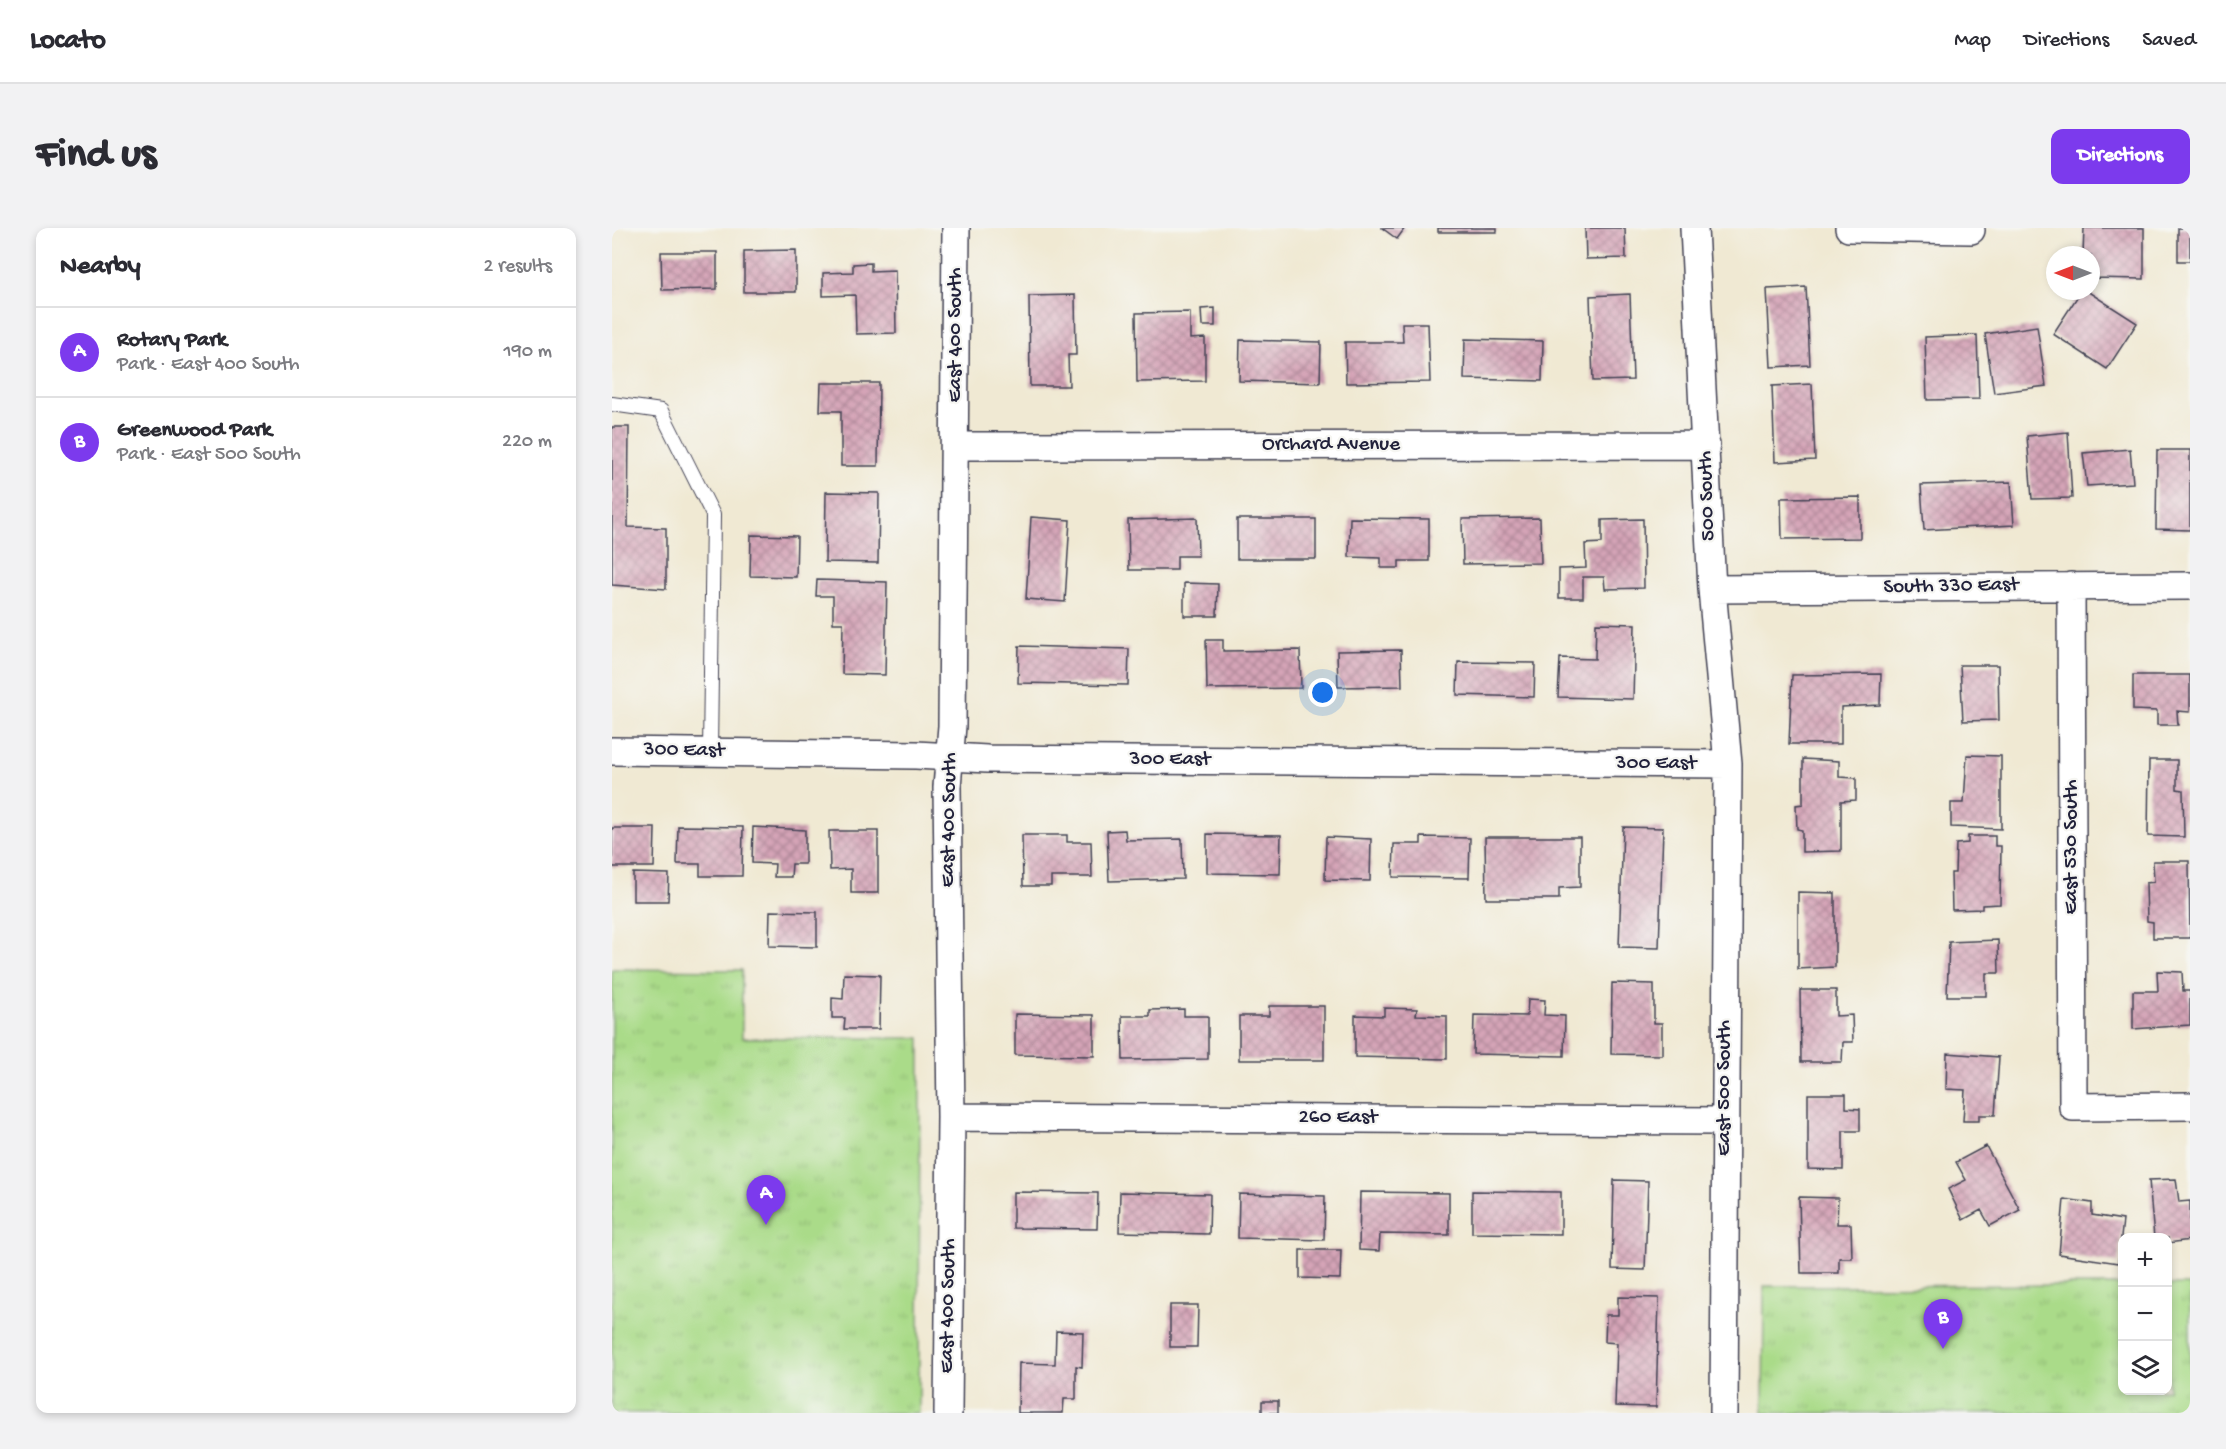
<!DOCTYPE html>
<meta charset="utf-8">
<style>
:root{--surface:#fff;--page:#f2f2f3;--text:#2b2b33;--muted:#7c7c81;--line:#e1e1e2;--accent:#7c3aed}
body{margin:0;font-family:"Gochi Hand",sans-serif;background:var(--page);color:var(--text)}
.controls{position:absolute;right:18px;bottom:18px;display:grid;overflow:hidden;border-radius:12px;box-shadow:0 3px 9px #0003}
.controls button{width:54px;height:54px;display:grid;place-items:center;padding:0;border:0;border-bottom:2px solid var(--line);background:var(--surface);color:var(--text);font:30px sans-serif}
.compass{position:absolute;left:1434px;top:18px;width:54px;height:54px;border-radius:50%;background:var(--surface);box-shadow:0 3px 9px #0003;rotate:270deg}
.you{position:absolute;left:711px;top:465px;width:21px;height:21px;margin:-15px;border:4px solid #fff;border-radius:50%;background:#1a73e8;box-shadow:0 0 0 9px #1a73e833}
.badge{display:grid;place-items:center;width:39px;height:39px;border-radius:50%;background:var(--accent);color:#fff;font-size:20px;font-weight:700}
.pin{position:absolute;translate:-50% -50px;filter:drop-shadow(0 2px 3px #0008)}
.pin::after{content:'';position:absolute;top:32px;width:21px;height:18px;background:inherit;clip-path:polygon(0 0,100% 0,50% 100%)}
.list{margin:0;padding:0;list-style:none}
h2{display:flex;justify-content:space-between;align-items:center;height:78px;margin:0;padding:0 24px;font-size:26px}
h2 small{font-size:20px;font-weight:400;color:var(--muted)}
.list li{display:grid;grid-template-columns:39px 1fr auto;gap:18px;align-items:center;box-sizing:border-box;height:90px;padding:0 24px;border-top:2px solid var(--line)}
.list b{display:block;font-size:22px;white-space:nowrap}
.list p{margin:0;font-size:20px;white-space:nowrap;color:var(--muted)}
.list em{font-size:20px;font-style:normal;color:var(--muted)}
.icon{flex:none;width:33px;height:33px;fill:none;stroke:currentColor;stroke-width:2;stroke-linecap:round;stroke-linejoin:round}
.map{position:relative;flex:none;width:1578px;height:1185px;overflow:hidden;border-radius:12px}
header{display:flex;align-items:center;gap:36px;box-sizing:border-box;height:84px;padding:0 30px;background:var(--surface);border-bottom:2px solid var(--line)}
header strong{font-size:28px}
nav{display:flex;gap:33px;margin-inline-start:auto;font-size:21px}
.intro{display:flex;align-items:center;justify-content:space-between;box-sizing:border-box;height:144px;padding:0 36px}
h1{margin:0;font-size:42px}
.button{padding:15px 27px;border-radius:12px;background:var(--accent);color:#fff;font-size:21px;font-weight:700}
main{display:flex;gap:36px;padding:0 36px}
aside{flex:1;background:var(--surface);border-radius:12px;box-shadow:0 3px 9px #0003}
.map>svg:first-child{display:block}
</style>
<header>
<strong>Locato</strong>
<nav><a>Map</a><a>Directions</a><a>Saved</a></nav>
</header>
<div class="intro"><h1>Find us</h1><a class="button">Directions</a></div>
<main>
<aside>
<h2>Nearby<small>2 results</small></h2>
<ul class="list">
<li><span class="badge">A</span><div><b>Rotary Park</b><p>Park · East 400 South</p></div><em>190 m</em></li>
<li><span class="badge">B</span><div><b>Greenwood Park</b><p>Park · East 500 South</p></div><em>220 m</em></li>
</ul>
</aside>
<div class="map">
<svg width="1578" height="1185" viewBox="0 0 1578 1185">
<defs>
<pattern id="grass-tufts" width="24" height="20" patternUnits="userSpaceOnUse" patternTransform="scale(1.5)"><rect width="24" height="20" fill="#aadb89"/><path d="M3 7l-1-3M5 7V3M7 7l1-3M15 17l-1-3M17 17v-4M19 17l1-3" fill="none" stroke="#92bc77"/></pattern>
<pattern id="building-cross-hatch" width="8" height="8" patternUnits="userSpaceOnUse" patternTransform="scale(1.5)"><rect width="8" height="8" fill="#d5a4b7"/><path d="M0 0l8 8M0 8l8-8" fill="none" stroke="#ac8596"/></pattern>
</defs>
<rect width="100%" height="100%" fill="#f6f6f2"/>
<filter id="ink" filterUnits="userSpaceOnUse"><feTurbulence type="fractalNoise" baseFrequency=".0167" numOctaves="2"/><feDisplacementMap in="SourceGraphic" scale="12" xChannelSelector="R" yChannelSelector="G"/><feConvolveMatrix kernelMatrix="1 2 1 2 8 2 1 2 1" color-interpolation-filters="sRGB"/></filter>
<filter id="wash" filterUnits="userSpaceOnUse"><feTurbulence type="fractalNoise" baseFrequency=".008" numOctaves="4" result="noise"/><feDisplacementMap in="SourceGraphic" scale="24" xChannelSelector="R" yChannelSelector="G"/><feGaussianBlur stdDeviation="1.35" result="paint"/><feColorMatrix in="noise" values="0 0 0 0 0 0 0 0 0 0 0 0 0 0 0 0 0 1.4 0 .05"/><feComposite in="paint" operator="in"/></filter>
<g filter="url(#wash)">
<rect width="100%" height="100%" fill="#f0e9d3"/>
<path fill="url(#grass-tufts)" stroke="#667e62" stroke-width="1.5" d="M0,741L130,742V810H308L307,1185H0Z
M1510,1057V1162H1556V1057H1578V1185H1151L1152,1058Z"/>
<g id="blocks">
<path fill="url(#building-cross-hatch)" d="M770,0H793L785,11Z
M826,0H885V4H826Z
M973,0H1013L1014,30L974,31Z
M1472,0H1532V51L1479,50V27H1471Z
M1566,0H1578V33H1566Z
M184,22V64H132V23Z
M49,24H105V61L50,62Z
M259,35V43L283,42L284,105L244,106L243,67L211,68V45L241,44V36Z
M1194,59L1198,137L1159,139L1155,61Z
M1469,63H1475L1525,95L1495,141L1441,106Z
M1018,66L1021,152L981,153L978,68Z
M463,67L464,127H456L457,158H418L417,68Z
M603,80V98H590L589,81Z
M578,84V111L593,110V153L525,154L524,85Z
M790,95H816L818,154L734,155L733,114H791Z
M1425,98L1434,158L1382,165L1373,106Z
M1365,107L1367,171L1315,172L1313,109Z
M853,111L931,113L930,153L852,151Z
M628,112L709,114L708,155L627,153Z
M209,155H267L266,238H229V183H208Z
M1200,156L1203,232L1163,234L1160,158Z
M0,199H17L16,299L54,300V361L0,357Z
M1456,204L1460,270L1420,271L1415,208Z
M1518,221L1521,255L1475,258L1471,225Z
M1545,222H1578V302L1544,301Z
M1399,254L1402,297L1312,302L1309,257Z
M214,264L267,265L266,335L213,334Z
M1248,269V310L1170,311L1169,270Z
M419,289L458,292L453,374L414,371Z
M585,290L586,328H565V342H517L516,292Z
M738,290L817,291V333H787V340H769V330L737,329Z
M928,290L929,335L851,336L850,291Z
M625,291H704V331H625Z
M1031,291L1032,360L993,361L992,349H971V370H947V341L974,340L973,316L990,315V292Z
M139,307L185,308L184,349L138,348Z
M205,352L275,354L273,447L230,446L231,395H221V368H204Z
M572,355L606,356L605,388H572Z
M984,395L1023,396L1021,471L946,469L948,430L983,431Z
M594,412H611V423L688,422L689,460L595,461Z
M407,418L517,421L516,457L406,455Z
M789,422L790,458L726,459L725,423Z
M846,434L923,435L922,469L845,467Z
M1348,437H1386L1387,492L1351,493Z
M1269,446L1268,477L1229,479V516H1177L1180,447Z
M1521,447H1578V484L1565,483L1566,497H1545V483L1521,482Z
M1355,527L1389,528V601L1339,599V575H1352Z
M1191,531L1227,533V549L1244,550V572L1229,573V623L1190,624V602L1185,601L1184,577L1191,576Z
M1537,532H1565V561L1571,562L1572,609L1536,608Z
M66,598L131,599L130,648H88V636H65Z
M141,599L193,602V636H180L179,649H162L163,636L140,635Z
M1011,599L1051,600L1047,720L1007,719Z
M0,600H43L42,639H0Z
M513,602L514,612L570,611L571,651L497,653L495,603Z
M217,603H266V665H239V641L218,642Z
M595,606L669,607L668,646L595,645Z
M410,607H455V614H479L480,649H439V658H411Z
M1356,608H1383V618H1389L1388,676L1370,677V681L1340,682L1339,645H1343L1344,616L1356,615Z
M714,609L759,611L758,653L713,652Z
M809,609L858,610L857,650L781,649L782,616H809Z
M873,609H968V659L947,660V671H874Z
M1541,633H1577L1578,710H1541V694L1535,693L1534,655L1542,654Z
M21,645L57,646L56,673H21Z
M1186,664L1223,665V739L1186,741Z
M158,683L205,684V719L157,718Z
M1386,712L1387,745H1374V768H1335L1337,714Z
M1545,743L1570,744L1571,763H1578V797L1521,801V763H1546Z
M232,746L268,747L267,801H232L233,790H220V770L231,771Z
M1000,755L1042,756V795H1050V827L999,826Z
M1188,762H1224V788L1240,787L1241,814H1231L1230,834H1189Z
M916,771L933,772L932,787L953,788L952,828L861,826L862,787L915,788Z
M657,778H712V832H627V788H657Z
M772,780L805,781L804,787L835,788V831L743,829V787L772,788Z
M572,781V788H596V831L511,832L510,788H538V782Z
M403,786L482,787V828L403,827Z
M1335,825L1387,829L1383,887H1367V893H1351L1353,862L1334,861Z
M1196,866H1234V880L1248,881V903H1231V942L1196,941Z
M1374,918L1408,982L1378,998L1369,982L1351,992L1336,961L1354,952L1344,934Z
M1564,951L1567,974L1578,973V1012L1556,1015V1010H1542L1537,952Z
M1002,952L1036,953L1033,1042L1000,1041Z
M860,963L949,964V1006L860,1005Z
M401,964L486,965L485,1001L401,1000Z
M508,964L598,966L597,1006L507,1004Z
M748,964L837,965V1007L768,1006L767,1023L747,1022Z
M627,966L713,968L712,1012L626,1010Z
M1187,969L1226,970L1225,996H1239L1240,1030H1227V1045H1189Z
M1452,971L1480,975V987L1511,992L1506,1035L1447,1026Z
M688,1022H729L728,1051L688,1050Z
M1006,1069L1047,1070L1044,1179L1003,1178L1005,1115L993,1114L994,1087H1006Z
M558,1077H586L585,1119H558Z
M444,1103L471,1104L470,1139L464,1138V1171H452L451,1185H406L407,1135L443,1136Z
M650,1173H666V1185H650Z"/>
</g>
</g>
<g filter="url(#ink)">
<use href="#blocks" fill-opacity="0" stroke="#414052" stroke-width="1.5"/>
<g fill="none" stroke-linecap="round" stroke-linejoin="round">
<g stroke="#414052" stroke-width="16">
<path id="service" d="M0,176L49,183L101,287L98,524"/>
</g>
<g stroke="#414052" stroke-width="30">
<path id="minor" d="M1082,0L1100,361L1116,536L1112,1185
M1237,0L1359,2
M344,218L1094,217
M1459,358L1461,879L1578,878
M1100,361L1578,358
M0,523L304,527L375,531L1116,536
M339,889L1113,893
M336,1185L339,889L335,559L340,498L344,0"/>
</g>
<use href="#service" stroke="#fff" stroke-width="14"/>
<use href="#minor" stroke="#fff" stroke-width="27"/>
</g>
</g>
<g text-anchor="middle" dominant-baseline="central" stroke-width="4.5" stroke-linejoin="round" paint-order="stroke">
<g font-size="21" fill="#22223b" stroke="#f6f6f2">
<text transform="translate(344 107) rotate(-90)">East 400 South</text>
<text x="719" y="217">Orchard Avenue</text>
<text transform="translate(1096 268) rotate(-92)">500 South</text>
<text transform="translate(1339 359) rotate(-1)">South 330 East</text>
<text transform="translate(72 523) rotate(1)">300 East</text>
<text x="558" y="532">300 East</text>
<text x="1044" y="536">300 East</text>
<text transform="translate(338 592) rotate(-89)">East 400 South</text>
<text transform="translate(1460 619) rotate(-90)">East 530 South</text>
<text transform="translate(1113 860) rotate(-90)">East 500 South</text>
<text x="726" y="890">260 East</text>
<text transform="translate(337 1078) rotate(-89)">East 400 South</text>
</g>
</g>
</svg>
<div class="controls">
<button>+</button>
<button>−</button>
<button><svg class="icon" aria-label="layers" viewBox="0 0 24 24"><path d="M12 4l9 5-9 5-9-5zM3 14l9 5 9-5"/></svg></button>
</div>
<svg class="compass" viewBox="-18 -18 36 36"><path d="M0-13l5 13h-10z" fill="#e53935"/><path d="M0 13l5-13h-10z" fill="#7c7c81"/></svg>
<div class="you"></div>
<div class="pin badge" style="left:154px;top:997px">A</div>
<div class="pin badge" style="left:1331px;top:1121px">B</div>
</div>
</main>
